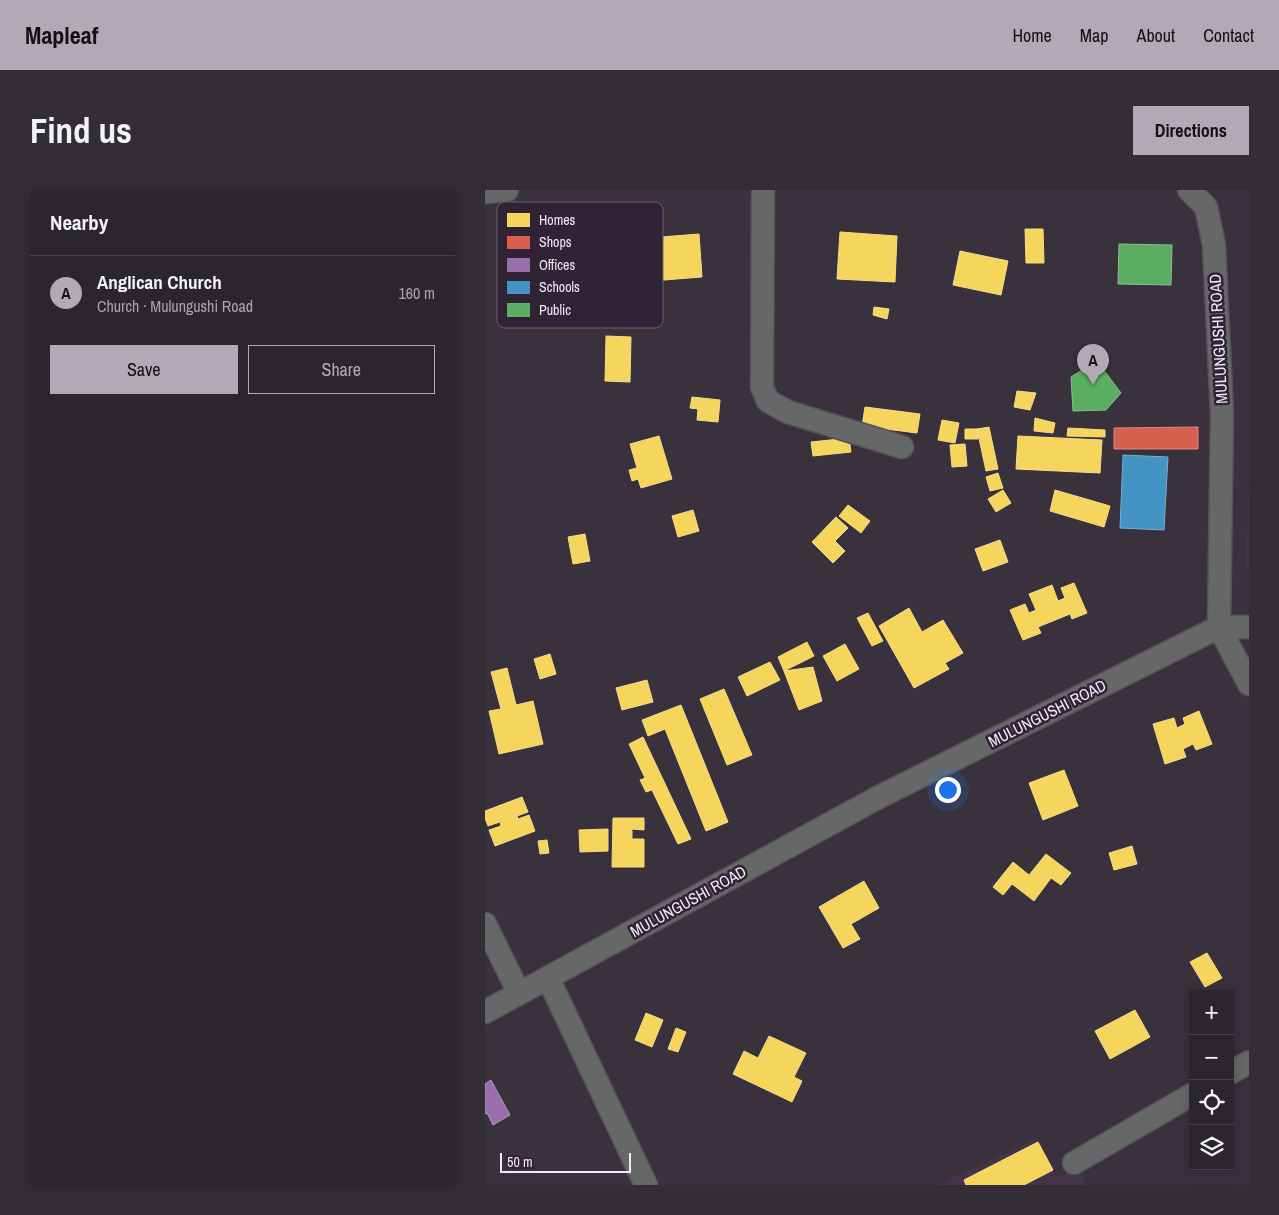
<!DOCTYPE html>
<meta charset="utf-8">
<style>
:root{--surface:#2b252d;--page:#332d35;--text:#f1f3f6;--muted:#a6a5aa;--line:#474249;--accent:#b1a9b4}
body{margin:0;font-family:"Archivo Narrow",sans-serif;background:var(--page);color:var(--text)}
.controls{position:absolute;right:15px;bottom:15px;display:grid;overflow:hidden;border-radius:0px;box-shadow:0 2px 12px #0003}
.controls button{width:45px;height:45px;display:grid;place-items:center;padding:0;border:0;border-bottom:1px solid var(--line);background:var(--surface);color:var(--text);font:25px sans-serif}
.scale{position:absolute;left:15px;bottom:12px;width:131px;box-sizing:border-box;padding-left:5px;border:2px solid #f2e9f5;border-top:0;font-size:14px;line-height:18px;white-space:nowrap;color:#f2e9f5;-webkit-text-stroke:4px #302335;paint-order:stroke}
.you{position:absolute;left:462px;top:599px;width:18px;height:18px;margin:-12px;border:4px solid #fff;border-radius:50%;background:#1a73e8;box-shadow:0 0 0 8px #1a73e833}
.badge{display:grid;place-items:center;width:32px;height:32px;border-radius:50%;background:var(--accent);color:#111;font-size:16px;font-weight:700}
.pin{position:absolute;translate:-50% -41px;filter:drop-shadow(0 1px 2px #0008)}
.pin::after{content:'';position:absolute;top:26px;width:18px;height:15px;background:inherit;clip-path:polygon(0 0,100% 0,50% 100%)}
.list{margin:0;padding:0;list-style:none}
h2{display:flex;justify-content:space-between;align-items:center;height:65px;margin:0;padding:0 20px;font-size:21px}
h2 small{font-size:16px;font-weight:400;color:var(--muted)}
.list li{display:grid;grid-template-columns:32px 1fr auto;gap:15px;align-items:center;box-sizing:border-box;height:75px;padding:0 20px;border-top:1px solid var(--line)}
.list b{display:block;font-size:19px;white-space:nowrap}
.list p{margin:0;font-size:16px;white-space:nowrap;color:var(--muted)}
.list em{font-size:16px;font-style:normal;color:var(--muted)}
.actions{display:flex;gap:10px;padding:15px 20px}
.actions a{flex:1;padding:11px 0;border:1px solid var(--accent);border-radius:0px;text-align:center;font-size:18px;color:var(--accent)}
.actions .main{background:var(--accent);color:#111}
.icon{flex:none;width:28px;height:28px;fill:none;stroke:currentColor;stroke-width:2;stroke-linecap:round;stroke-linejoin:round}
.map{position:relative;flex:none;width:764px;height:995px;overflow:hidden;border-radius:0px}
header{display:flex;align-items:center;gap:30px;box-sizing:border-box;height:70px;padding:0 25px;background:var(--accent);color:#111}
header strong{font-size:24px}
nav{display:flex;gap:28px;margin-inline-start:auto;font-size:18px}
.intro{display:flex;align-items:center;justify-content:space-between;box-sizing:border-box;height:120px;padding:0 30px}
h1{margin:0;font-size:35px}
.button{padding:12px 22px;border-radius:0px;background:var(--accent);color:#111;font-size:18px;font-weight:700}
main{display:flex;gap:30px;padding:0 30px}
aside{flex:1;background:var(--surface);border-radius:0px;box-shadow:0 2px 12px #0003}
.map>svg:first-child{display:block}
</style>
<header>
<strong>Mapleaf</strong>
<nav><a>Home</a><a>Map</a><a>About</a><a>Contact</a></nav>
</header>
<div class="intro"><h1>Find us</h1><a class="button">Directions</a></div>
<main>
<aside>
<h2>Nearby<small></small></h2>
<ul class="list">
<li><span class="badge">A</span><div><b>Anglican Church</b><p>Church · Mulungushi Road</p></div><em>160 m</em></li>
</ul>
<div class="actions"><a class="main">Save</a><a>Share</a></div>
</aside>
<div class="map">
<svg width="764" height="995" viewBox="0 0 764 995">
<rect width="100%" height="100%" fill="#39313c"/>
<path fill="#43344a" d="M764,292V380L761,376Z
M552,948L572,988L594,977L602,995H453Z"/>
<path fill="#f6d55c" stroke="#f5db8a" d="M540,39H558L559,73H541Z
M355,42L412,46L410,92L352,89Z
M214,44L217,87L154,92L151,49Z
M475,61L523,71L516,105L468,95Z
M389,117L404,119L402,129L388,125Z
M121,146L146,147L145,192L120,191Z
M532,201L551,203L545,220L529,217Z
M207,207L235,210L233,232L212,230L213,219L205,218Z
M380,217L435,224L432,243L377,236Z
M550,228L570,233L568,243L549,241Z
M457,230L474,233L470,253L453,250Z
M504,237L513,279L501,281L492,239Z
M583,238L620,240V247L582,246Z
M480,239H493V249H480Z
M174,246L187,289L156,298L153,289L147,291L144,280L152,278L145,254Z
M533,246L617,250L615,283L531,279Z
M364,248L366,262L328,266L326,252Z
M480,254L482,276L467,277L465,255Z
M513,283L518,298L505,301L501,287Z
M518,300L526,313L511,322L503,309Z
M570,300L625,316L619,337L565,321Z
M363,315L385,331L376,343L354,326Z
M208,320L214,341L193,347L187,326Z
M351,327L363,338L350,351L360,361L348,373L327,352Z
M100,344L105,371L88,374L83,347Z
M515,350L523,372L498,381L490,359Z
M589,393L602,423L587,429L585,424L553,437L556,443L538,450L525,420L540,414L544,423L551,420L544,404L567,395L573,411L580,408L576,398Z
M424,418L437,442L458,430L478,463L460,473L464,479L429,498L394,436Z
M383,423L398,451L387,456L372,428Z
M322,452L329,466L299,481L293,467Z
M360,454L374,479L352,491L338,466Z
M65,464L71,484L55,489L49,469Z
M285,472L295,490L262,506L253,487Z
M328,477L337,511L314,520L299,481Z
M22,478L31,515L48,511L58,554L14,564L4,521L16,519L6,482Z
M162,490L168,512L137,520L131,498Z
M239,499L267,565L242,575L215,509Z
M196,515L243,632L221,641L180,539L163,546L157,530Z
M714,521L727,554L711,560L708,554L698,559L701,567L680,574L668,534L689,528L692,538L700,534L698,528Z
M158,547L206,649L193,654L167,600L161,602L155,590L160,588L144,554Z
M579,580L593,616L558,630L544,593Z
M37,607L43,622L32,626L33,629L44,625L50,641L10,656L4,640L16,636L15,632L3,636L0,628V621Z
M128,628H159V640L147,639V649H159V677H127Z
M123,639V661L95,662L94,640Z
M62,650L64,663L55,664L53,651Z
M647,656L652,674L629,680L624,663Z
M561,664L586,683L576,695L566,688L549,711L527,694L518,705L508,697L528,672L544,685Z
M379,691L394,718L366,734L375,749L358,758L334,717Z
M722,763L737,788L720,797L705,772Z
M650,820L665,847L625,869L610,841Z
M161,823L178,830L167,857L150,850Z
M191,838L201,842L193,862L183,859Z
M284,846L321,863L309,887L317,891L307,912L248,884L259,861L273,868Z
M553,952L568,980L539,995H481L479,990Z"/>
<path fill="#d6604d" stroke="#de897f" d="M713,237V259H629V238Z"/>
<path fill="#9970ab" stroke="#b494c1" d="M6,890L25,925L8,935L2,923L0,924V894Z"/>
<path fill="#4393c3" stroke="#78add2" d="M638,265L683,267L679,340L635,338Z"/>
<path fill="#5aae61" stroke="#88c08d" d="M634,54L687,55L686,95L633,94Z
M612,171L636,203L621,220L588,221L586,187Z"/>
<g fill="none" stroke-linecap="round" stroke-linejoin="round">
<g stroke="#564f59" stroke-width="25">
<path id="minor" d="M278,0L277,197L283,211L303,222L417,257
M0,2L22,0
M764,437H734L764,494
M0,734L34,803
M63,788L161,995
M0,822L394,607L734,437L737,224L729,55L721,17L704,0
M745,883L764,872
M589,973L708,904"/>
</g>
<use href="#minor" stroke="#666867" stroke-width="22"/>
</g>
<g text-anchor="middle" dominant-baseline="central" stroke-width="5" stroke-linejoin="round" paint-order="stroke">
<g font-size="16" fill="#f2e9f5" stroke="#302335">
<text transform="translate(733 149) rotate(-93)">MULUNGUSHI ROAD</text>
<text transform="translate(562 523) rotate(-27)">MULUNGUSHI ROAD</text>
<text transform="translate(203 711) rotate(-29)">MULUNGUSHI ROAD</text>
</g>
</g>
<rect x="12" y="12" width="166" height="126" rx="8" fill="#302335" stroke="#6a5e6f" stroke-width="1"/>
<rect x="22" y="23" width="23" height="14" fill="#f6d55c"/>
<rect x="22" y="46" width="23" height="13" fill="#d6604d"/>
<rect x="22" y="68" width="23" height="14" fill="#9970ab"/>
<rect x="22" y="91" width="23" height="13" fill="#4393c3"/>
<rect x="22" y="113" width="23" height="14" fill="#5aae61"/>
<g font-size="14" fill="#f2e9f5">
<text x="54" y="35">Homes</text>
<text x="54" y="57">Shops</text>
<text x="54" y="80">Offices</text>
<text x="54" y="102">Schools</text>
<text x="54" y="125">Public</text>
</g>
</svg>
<div class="controls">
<button>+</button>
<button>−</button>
<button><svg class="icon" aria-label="locate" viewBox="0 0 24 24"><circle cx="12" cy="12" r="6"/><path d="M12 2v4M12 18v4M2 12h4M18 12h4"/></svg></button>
<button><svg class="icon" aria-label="layers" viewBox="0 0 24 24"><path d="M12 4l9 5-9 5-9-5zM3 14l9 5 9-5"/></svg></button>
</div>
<div class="scale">50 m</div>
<div class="you"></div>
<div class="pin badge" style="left:608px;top:195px">A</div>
</div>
</main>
